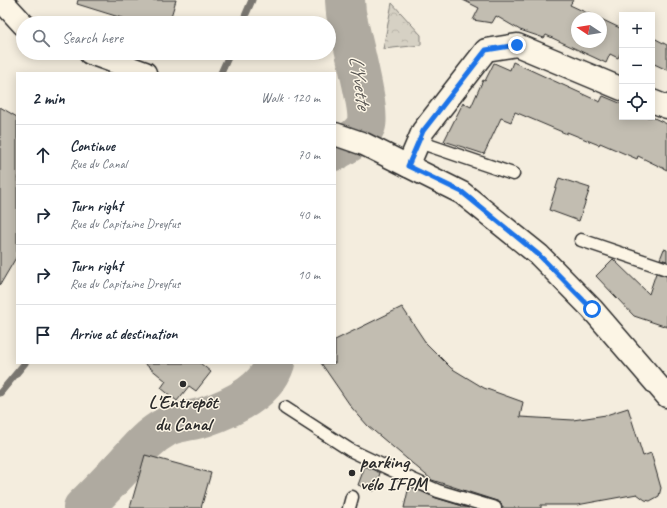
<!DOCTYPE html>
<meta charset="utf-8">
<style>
:root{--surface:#fff;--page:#f2f2f3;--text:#1f2937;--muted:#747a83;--line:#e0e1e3}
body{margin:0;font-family:Caveat,sans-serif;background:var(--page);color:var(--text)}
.controls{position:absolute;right:12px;top:12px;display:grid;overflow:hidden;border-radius:0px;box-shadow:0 2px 10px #0003}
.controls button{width:36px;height:36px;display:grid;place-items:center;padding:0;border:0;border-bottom:1px solid var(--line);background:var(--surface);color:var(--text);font:20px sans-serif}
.compass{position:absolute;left:571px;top:12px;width:36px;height:36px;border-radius:50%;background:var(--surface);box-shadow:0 2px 10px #0003;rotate:282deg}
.stop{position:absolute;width:12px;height:12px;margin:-9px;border:3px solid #1a73e8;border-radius:50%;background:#fff}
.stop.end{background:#1a73e8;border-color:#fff;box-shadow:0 1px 4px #0008}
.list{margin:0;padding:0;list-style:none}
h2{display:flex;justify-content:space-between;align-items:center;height:52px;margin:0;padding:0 16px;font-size:17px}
h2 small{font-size:13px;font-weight:400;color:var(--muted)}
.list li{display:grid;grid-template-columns:26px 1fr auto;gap:12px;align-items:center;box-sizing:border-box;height:60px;padding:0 16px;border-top:1px solid var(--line)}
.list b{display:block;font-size:15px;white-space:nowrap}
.list p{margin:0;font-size:13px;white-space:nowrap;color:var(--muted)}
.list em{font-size:13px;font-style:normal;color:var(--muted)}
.icon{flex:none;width:22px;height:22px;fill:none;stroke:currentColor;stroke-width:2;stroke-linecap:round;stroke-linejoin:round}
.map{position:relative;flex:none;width:667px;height:508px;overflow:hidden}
.search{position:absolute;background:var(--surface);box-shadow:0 2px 10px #0003;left:16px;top:16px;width:320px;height:44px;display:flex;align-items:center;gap:10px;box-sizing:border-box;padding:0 14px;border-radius:22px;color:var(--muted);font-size:15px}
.panel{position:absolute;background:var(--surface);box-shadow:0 2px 10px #0003;left:16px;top:72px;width:320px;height:292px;border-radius:0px}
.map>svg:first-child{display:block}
</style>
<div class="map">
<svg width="667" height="508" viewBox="0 0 667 508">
<defs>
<pattern id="forest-crowns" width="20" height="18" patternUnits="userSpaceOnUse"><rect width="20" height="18" fill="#d6d1c4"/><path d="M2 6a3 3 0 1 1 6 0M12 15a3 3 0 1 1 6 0" fill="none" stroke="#b8b4a9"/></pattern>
</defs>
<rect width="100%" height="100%" fill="#f4edde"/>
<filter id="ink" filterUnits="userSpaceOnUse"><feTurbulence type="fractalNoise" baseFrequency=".025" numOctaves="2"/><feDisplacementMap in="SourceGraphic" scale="8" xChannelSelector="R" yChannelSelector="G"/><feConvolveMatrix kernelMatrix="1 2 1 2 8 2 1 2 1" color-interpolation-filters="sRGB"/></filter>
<g filter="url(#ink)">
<path fill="url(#forest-crowns)" stroke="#807e78" d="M392,3L421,35V45L383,49Z"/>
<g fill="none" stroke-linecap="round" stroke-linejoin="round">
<path stroke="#7a7771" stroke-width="7" d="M242,23L252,0
M221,73L230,53
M0,393L25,363"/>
<path stroke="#afaaa0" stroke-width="40" d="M335,151C345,144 361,138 366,125C371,111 350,33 346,13L345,0
M83,508C94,497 106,485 117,473C134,456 144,439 166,427C177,421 192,421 204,417C231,408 266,392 275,363"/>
</g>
<path fill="#c2bdb1" stroke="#2b2b2b" d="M78,0H176L169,23H138L77,4Z
M463,0H573L570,5L598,18H577V42H601V19L622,29V50L618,58L610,54L606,63L546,35L544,38L520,30L496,16L492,23L473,20L479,8Z
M652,37L667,45V70L652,63Z
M513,62L600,102L603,96L622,104V117H652L667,124V170L638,156L637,159L600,143L599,145L567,132V134L515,112L511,122L501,118L484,154L444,141L463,103L471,107L483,80L485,81L494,63L510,70Z
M0,107L17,117V256L0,285Z
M559,178L590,188L579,221L549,210Z
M664,249L667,250V261L660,259Z
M613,259L649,294L656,273L667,276V327L634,316L596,276Z
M402,307L426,343L451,368L484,388L523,402L520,417L573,420L606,415L628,408L643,456L651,453L661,488L659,496L650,501L645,500L637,494L577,505H541V508H502L501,503L497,501L432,480L368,426L352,408L321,363H335V340Z
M144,363H200L211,372L196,391L189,386L177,401L161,388L166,381Z
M145,455L211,473L201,508H130Z
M365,466L380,473L374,491L358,485Z
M409,486L436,498L469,508H404Z"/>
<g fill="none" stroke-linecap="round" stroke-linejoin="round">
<g stroke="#2b2b2b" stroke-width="15">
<path id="service" d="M419,142L513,174
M581,240L667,269
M285,408L350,450L411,479L438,491L495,508
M349,508L352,497"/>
</g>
<g stroke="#2b2b2b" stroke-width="25">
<path id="minor" d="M652,101L667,107
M408,166L423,131L486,50L517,45L622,89"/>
</g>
<g stroke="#2b2b2b" stroke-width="25">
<path id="tertiary" d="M1,0L23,24
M90,53L145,73
M335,134L364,144L462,193L539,255L592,309L667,396"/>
</g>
<use href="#service" stroke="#fcf5e5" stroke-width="12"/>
<use href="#minor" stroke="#fcf5e5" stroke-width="22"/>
<use href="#tertiary" stroke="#fcf5e5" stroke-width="22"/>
</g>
</g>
<g fill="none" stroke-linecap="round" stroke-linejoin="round" filter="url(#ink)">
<path stroke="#1a73e8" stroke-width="5" d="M517,45L486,50L423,131L408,166L462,192L539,255L592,309"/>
</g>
<g fill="#2b2b2b" stroke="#fcf5e5" stroke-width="1.5">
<circle cx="183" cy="384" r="4"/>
<circle cx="352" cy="473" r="4"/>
</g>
<g text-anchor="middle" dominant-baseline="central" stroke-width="3" stroke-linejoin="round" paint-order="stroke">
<g font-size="19" font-weight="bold" fill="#2b2b2b" stroke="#fcf5e5">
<text x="183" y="402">L'Entrepôt<tspan x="183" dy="22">du Canal</tspan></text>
<text x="360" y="462" text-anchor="start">parking<tspan x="360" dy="22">vélo IFPM</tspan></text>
</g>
<g font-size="20" font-style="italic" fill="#595754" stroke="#fcf5e5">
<text transform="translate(360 82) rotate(81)">L'Yvette</text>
</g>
</g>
</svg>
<div class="controls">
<button>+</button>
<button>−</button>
<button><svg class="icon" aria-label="locate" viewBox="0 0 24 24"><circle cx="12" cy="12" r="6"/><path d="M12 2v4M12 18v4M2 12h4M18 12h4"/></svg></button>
</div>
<svg class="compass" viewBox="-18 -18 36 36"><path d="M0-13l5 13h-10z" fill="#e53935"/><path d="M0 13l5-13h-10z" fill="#747a83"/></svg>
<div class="stop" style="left:592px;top:309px"></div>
<div class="stop end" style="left:517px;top:45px"></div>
<div class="search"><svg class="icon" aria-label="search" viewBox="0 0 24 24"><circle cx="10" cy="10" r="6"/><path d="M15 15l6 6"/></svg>Search here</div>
<section class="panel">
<h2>2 min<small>Walk · 120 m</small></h2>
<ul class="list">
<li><svg class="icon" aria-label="ahead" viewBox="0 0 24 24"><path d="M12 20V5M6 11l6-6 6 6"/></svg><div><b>Continue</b><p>Rue du Canal</p></div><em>70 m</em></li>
<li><svg class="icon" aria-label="right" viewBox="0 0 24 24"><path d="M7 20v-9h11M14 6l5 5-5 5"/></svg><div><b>Turn right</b><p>Rue du Capitaine Dreyfus</p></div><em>40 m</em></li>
<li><svg class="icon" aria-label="right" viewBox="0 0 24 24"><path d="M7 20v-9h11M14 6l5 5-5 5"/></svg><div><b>Turn right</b><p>Rue du Capitaine Dreyfus</p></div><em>10 m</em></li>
<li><svg class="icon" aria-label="arrive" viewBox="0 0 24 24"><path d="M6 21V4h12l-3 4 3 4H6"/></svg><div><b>Arrive at destination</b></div></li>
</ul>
</section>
</div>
